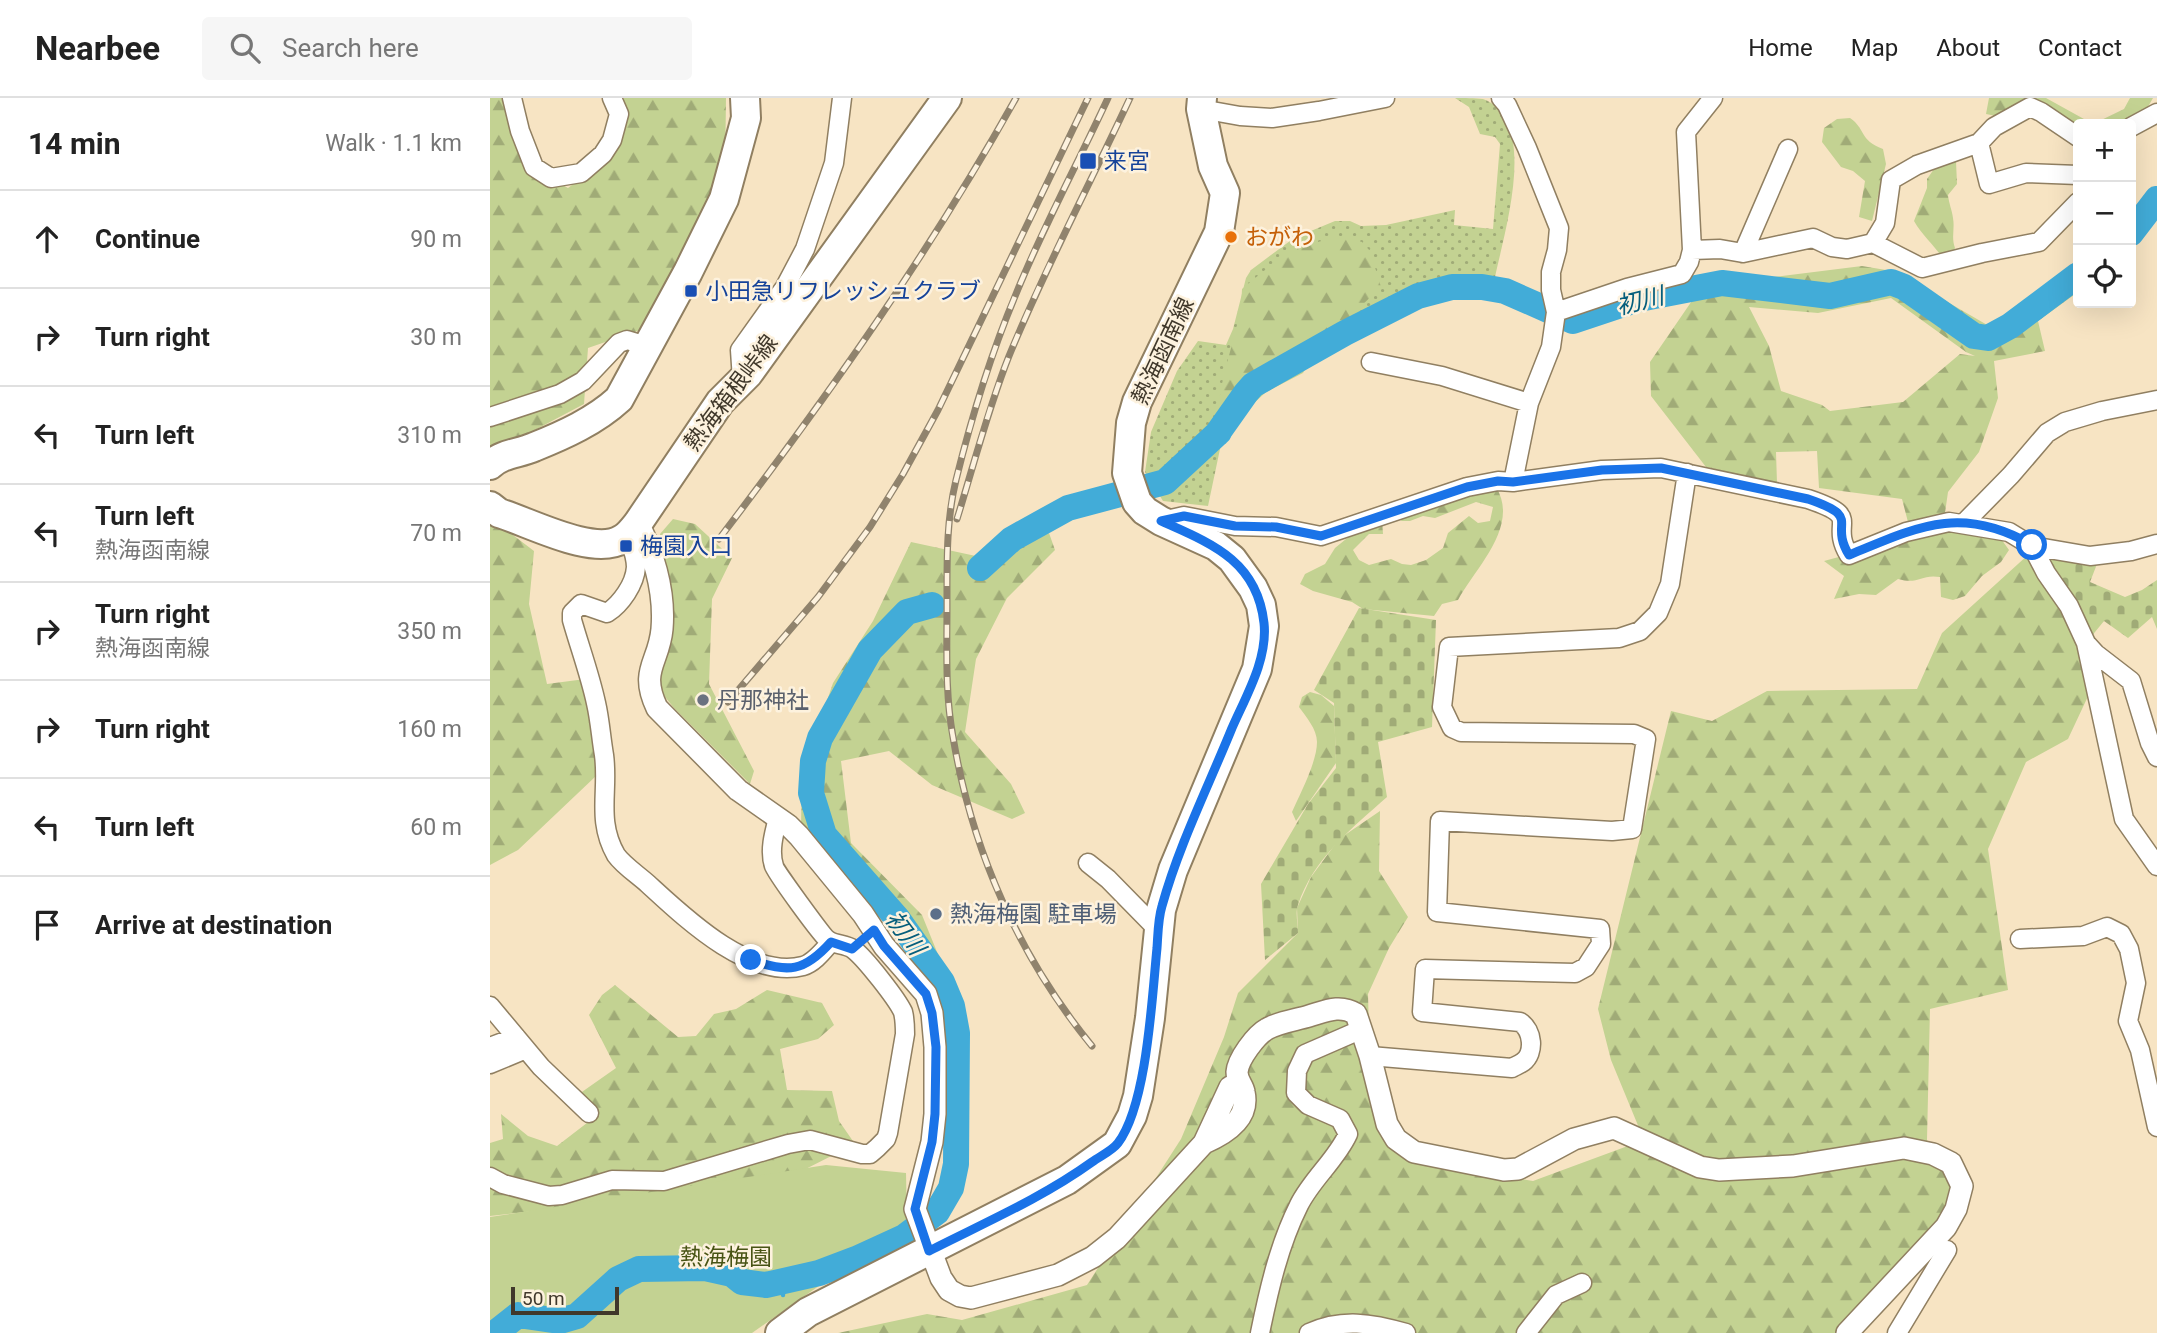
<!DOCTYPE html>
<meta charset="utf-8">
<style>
:root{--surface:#fff;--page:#f6f6f6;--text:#222;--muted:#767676;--line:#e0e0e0}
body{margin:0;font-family:Roboto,"Noto Sans JP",sans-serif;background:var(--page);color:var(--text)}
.controls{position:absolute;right:21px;top:21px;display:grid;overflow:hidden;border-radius:7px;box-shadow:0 7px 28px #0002}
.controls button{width:63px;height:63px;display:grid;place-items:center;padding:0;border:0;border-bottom:2px solid var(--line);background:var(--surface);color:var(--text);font:35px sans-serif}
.scale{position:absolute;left:21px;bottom:18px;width:108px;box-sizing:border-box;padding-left:7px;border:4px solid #40382b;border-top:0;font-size:19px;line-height:24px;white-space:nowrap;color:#40382b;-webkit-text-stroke:5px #fdf2de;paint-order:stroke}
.stop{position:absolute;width:21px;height:21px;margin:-16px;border:5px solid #1a73e8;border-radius:50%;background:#fff}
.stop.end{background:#1a73e8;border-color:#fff;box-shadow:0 2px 7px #0008}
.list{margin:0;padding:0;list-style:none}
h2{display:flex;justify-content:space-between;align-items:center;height:91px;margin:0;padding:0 28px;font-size:30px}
h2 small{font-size:23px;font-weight:400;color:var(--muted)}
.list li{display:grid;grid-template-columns:46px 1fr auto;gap:21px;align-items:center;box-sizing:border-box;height:98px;padding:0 28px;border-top:2px solid var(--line)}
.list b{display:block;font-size:26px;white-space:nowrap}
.list p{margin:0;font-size:23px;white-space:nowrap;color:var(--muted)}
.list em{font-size:23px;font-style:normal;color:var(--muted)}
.icon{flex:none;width:38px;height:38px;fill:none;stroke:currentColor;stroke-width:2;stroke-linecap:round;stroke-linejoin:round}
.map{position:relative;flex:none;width:1667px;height:1235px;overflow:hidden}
header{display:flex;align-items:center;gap:42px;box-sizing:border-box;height:98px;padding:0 35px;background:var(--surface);border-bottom:2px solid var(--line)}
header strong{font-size:33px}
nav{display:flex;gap:38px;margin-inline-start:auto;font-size:24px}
.search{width:490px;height:63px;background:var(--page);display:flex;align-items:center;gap:18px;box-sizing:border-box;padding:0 24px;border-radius:7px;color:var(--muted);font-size:26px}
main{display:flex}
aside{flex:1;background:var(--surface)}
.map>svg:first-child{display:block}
</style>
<header>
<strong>Nearbee</strong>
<div class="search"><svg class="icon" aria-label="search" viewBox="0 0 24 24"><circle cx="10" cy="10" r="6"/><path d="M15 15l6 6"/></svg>Search here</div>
<nav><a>Home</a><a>Map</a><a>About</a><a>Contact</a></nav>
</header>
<main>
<aside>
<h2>14 min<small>Walk · 1.1 km</small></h2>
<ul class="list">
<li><svg class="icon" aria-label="ahead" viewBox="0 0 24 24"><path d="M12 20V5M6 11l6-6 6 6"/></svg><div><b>Continue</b></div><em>90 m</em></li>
<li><svg class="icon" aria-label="right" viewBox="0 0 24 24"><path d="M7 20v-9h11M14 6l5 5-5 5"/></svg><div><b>Turn right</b></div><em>30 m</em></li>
<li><svg class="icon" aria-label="left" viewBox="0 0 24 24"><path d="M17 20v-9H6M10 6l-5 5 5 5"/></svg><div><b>Turn left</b></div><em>310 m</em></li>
<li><svg class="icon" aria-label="left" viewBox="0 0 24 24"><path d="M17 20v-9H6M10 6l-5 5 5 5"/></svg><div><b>Turn left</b><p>熱海函南線</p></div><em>70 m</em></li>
<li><svg class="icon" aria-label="right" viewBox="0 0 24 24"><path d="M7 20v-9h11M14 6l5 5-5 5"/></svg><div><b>Turn right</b><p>熱海函南線</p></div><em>350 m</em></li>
<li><svg class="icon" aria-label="right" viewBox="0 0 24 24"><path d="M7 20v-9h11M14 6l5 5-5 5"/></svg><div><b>Turn right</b></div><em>160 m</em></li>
<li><svg class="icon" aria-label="left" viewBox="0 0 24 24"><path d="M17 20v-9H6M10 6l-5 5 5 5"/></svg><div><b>Turn left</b></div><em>60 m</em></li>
<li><svg class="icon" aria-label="arrive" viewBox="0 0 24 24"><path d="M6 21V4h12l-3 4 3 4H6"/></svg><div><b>Arrive at destination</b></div></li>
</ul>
</aside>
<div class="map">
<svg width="1667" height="1235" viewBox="0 0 1667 1235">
<defs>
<pattern id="grass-dots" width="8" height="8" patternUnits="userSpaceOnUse" patternTransform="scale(1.75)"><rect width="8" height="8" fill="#c3d292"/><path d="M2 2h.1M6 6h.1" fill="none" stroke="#a0ab77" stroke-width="1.8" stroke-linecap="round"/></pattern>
<pattern id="forest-firs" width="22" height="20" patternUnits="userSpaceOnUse" patternTransform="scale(1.75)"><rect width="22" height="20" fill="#c3d292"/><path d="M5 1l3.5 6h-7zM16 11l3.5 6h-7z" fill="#a0ab77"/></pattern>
<pattern id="cemetery-stones" width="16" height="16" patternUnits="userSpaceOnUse" patternTransform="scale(1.75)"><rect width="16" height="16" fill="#c3d292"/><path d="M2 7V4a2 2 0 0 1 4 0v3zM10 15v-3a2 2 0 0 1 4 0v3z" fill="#a0ab77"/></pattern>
</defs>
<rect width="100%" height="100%" fill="#f7e4c3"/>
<path fill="url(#grass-dots)" d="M965,0C974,0 985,0 993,1C1050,22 1014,135 1005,179H964L925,193L864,222L855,224L757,286L738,313L718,408L673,403L655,374L661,334L687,273L708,243L736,247L743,231L756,180L761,172L804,140L845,123H860L871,128L896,127L965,112L964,127L1003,131L1010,46L1005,39L990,36L979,9Z"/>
<path fill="url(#forest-firs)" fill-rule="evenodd" d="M0,0H21L42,71L78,90L114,63L134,0H236L235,75L159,229L98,250L94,306L11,350L0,378Z
M1499,0H1556L1603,26H1588V37L1542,10L1511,19L1496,16Z
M1640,0H1663L1651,21L1637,26H1603L1634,11Z
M1360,20C1376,31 1369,42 1393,51L1396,66L1382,123L1369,119L1375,83L1363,73L1351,69L1332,44L1334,30L1347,21Z
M1457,63H1466L1467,86L1458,97C1459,106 1462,112 1463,120C1465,131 1461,139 1465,150L1462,158L1452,159C1443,146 1432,137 1424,123L1437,90V81L1444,71Z
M1662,88C1667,109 1654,132 1641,149V118Z
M856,139L872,144L880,153L891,189L825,252L813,275L776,294L763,306H729C733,266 751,230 752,191C784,163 813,142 856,139Z
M1588,166V194L1548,223L1555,253L1504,263L1508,300L1489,354L1458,394L1455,415L1418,424L1412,401L1329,390L1327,353L1286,354L1287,385L1216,369L1161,298L1160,264L1208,194L1223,181L1251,183L1372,168L1414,175L1442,195L1499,228L1534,207ZM1401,200L1476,254L1485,258L1470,256L1413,304L1340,313L1332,307L1291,293L1279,248L1259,209L1328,215Z
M1006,389C1030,428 986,469 968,502L952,506L944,518L873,511L862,504L823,493L810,486L815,476L835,466L845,450L856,441L892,422L893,436H879L863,452L869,462L879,467L901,461L912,466L921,467L936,462L953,450L958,435L979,418L988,425L1000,423L1003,409L986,404L945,420L933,418L920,423H911L917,408Z
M0,407L7,425L44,453L39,506L57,586L103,580L106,678L28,752L0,767Z
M183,421L205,426L242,460L222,501L219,586L264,673L260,686L184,610L171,594L169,575L175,474L170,436Z
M1446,429L1509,438L1519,452L1511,464L1492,478L1475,498L1463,502L1451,499L1450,479C1430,476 1429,487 1408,481L1386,497L1369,496L1344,501L1354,478L1334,463L1422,439Z
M559,435L565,452L517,500L486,561L475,634L521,686L535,715L522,721L442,687L399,653L351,663L361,745L432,817L458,881L438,874L396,823L311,728L312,677L343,585L383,523L421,444L495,460Z
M1539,456L1580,528L1600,594L1578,641L1536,664L1498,751L1518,892L1440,911L1437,1042L1463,1083L1460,1111L1354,1235H348L437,1216L472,1222L597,1187L691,1041L734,939L748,895L808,835L807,810L821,779L849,741L890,713L889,773L918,819L899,850L878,896L881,1006L921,1062L1043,1083L1154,1042L1121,962L1108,911L1181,613L1222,623L1277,593L1427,591L1452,535Z
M820,594L831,597L844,608L846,665L806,723L802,714C810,696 827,664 827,644C827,631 816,619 809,609L812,599Z
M125,887L188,939L206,938L224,916L246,911L277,892L332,905L344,927L328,941L290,951L297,992L342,993L349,1023L365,1046L288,1085L0,1118V1045L13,1041L11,1016L38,1038L67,1048L106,1018L89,996L126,970L99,917L112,897Z"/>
<path fill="url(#cemetery-stones)" d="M1546,456L1607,466L1600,484L1635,499L1652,492L1667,482V531L1662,519L1638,540L1614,523L1596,545Z
M869,510L946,522L942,629L888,644L897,699C862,730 823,761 808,807C805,815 808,826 808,835L775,862L771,786L818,706L846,670L844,605L824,592Z"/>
<path fill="#c3d292" d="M336,1067L416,1075L417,1126L262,1235H0V1119Z"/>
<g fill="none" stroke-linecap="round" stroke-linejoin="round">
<path stroke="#42acd8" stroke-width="4.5" d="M291,1184L293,1197"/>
<path stroke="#42acd8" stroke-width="26" d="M1641,135L1667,101
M727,336L756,295L763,287L855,235L928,198L962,189H992L1015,193L1083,223L1149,201L1232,185L1340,198L1401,184L1414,189L1484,238L1498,240L1520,228L1588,177
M490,470L522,441L578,410L675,384L729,334
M5,1235L28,1217L70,1223L87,1218L128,1181L149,1171L215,1170L242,1176L252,1184L276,1187L329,1175L366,1161L414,1139L447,1114L461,1090L466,1066L467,935L462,908L452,884L407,820L334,737L321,695L323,663L330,640L380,552L417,514L442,507"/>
<g stroke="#907f61" stroke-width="21">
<path id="minor" d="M22,0L30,33L44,69L61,80L91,75L113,56L122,42L129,16L122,0
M1011,0L1017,7L1037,50L1069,130L1067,152L1061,174V192L1066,214L1061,249L1039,305L1023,384
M711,11L750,18L782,20L829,13L895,0
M1641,29L1667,15
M1489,45L1499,86L1536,75L1588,77
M1383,145L1432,170L1492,155L1549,144L1588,104
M1202,152L1230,151L1253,155L1323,140L1342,149L1357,151L1383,145L1395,125L1401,82L1427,67L1489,45L1504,29L1540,9L1551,14L1588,39
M1253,155L1298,51
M1066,214L1137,190L1192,176L1199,164L1202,152L1196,34L1223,0
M881,264L952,278L1039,305
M252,282L250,252L295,189L315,151L344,65L352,0
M0,319L70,296L93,283L129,245L137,242L157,248
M672,423L694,418L745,428L786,429L831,438L977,389L1008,383L1023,384L1112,372L1171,370L1318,401C1375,420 1338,423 1359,457L1416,434L1459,424L1519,434L1542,448L1600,458L1641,453L1667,446
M1474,425L1521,377L1557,335L1575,324L1612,313L1667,302
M138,436C141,446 146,458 146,469C145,486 131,506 117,515L91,506L82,515V522C90,550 100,577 106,605C110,622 111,640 114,657C119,693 106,722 126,757C133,767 148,777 158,786C194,819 259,882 313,868C324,865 333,853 341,844
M1542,448L1556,475L1579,508L1596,545L1606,556L1641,583L1660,645L1667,659
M1596,545L1634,721L1667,768
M598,765L618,781L669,833
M1530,841L1593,838L1617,829L1631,836L1639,851L1646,885L1638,923L1650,952L1667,1029
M0,908L51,969L99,1015
M0,949L26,939
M880,958L1022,970C1025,968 1029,967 1033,964C1045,955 1043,932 1030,924L932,914L935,871L1085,875L1096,869L1111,846L1110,831L947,814L950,723L1122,733L1142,731L1156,641L1144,636L971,634L962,630L952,609L959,549L1129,540L1150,533L1168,515L1180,486L1197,375
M0,966L36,951
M0,1079L13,1086L59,1098L72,1097L122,1082L174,1083L298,1046L320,1042L372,1056H380L387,1050L396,1041L398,1035L415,936C415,928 415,922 413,914C407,901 375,860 363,851C355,846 345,847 338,842C333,839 285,773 284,768C279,753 284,735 288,720
M770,1235C779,1191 789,1147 809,1107C822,1081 846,1062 858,1036L850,1021L818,1007L806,995L807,973L815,956L870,932
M819,1235C852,1220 882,1225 916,1235
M1036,1235L1066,1197L1092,1185
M1407,1235L1457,1152"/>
</g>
<g stroke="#907f61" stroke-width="24">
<path id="tertiary" d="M148,425C164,457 175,495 172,531C169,565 149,572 167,610L248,692L298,727L309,738L373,816L394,848L436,896L442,915L445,949V1016L442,1044L425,1111L451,1180L459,1192L470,1198L481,1200L568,1177L603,1159L627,1140L714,1045L740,989L749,985
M714,1045C735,1036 760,1021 754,994C753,987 747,983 747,974C748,961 766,937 777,931C789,924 806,922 819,918C836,913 850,906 866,916L880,958L897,1026L906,1041L924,1054L1014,1072L1028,1071L1084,1041L1124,1030L1210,1069L1229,1072L1303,1068L1414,1050L1443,1056L1461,1065L1472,1088L1466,1111L1456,1129L1357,1235"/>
</g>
<g stroke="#907f61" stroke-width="32">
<path id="primary" d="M0,367C13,355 28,356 44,349C74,337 105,323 129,301L198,174L234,101L256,20L255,0
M0,408L9,415C39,424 104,459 132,441C138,438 144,430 148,425L230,304L258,276L457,0
M290,1235L318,1214L577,1082L627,1046L642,1018L648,998L660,920L671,812L683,772L767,571L774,528L771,507L763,490L742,461L726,448L671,423L655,413L647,404L637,375L641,325L647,304L729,134L735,95L723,68L711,11L712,0"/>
</g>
<use href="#minor" stroke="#fff" stroke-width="18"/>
<use href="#tertiary" stroke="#fff" stroke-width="21"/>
<use href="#primary" stroke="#fff" stroke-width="28"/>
<g stroke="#90836d" stroke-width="7">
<path id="rail" d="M467,421C484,366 498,311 519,258C555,170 600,86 640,0
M229,441C337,299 439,156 526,0
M238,604L328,499L380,429L413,376L448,312L598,0
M602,948C529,859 482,753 463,639C455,596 457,551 457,508C457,465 456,423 466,382C481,321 502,253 526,196C553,129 588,65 618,0"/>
</g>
<use href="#rail" stroke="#fdf2de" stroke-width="4.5" stroke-dasharray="13" stroke-linecap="butt"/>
</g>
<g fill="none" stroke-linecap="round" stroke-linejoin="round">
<path stroke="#1a73e8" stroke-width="9" d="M261,862C299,875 314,874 341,844L362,851L384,832L394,848L436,896L442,915L446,949L445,1016L442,1044L425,1111L439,1153C494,1125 552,1100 602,1064C610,1058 622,1053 628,1045C657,1007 662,899 667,850C668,836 668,821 672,808C689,747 718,689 742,630C756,598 778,561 774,525C767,462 720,445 671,423L694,418L745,428L786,429L831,438L977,389L1008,383L1023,384L1112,372L1171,370L1318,401C1374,420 1338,423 1359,457C1427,429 1471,406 1542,447"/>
</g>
<g fill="#1a4fb4" stroke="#fdf2de" stroke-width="2.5">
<rect x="589" y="54" width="18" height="18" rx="3.5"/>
<rect x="194" y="186" width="14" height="14" rx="3.5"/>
<rect x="129" y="441" width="14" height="14" rx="3.5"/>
</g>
<circle fill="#e8710a" stroke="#fdf2de" stroke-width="2.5" cx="741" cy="139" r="7"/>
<circle fill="#6b7280" stroke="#fdf2de" stroke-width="2.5" cx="213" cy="602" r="7"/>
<circle fill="#5c6f8a" stroke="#fdf2de" stroke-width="2.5" cx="446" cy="816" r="7"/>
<g text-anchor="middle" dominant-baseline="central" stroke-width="5" stroke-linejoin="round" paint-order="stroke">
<g font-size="23" fill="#164399" stroke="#fdf2de" text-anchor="start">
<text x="614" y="63">来宮</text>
<text x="215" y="193">小田急リフレッシュクラブ</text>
<text x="150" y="448">梅園入口</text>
</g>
<g font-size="23" fill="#c56008" stroke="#fdf2de" text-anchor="start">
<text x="755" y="139">おがわ</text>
</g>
<g font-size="23" fill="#40382b" stroke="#fdf2de">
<text transform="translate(673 253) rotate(-65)">熱海函南線</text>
<text transform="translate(241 295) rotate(-53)">熱海箱根峠線</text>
</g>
<g font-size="23" fill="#5b616d" stroke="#fdf2de" text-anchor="start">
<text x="227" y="602">丹那神社</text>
</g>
<g font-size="23" fill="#4e5e75" stroke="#fdf2de" text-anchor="start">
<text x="460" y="816">熱海梅園 駐車場</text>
</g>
<g font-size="23" fill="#485414" stroke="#fdf2de">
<text x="236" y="1159">熱海梅園</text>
</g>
<g font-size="24" font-style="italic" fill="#065e7c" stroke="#fdf2de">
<text transform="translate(1150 203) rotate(-14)">初川</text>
<text transform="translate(415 835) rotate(53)">初川</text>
</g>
</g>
</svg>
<div class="controls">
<button>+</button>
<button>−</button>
<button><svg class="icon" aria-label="locate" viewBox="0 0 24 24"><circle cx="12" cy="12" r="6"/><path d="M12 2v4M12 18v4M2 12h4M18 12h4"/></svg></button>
</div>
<div class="scale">50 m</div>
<div class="stop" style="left:1542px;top:447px"></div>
<div class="stop end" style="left:261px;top:862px"></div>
</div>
</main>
